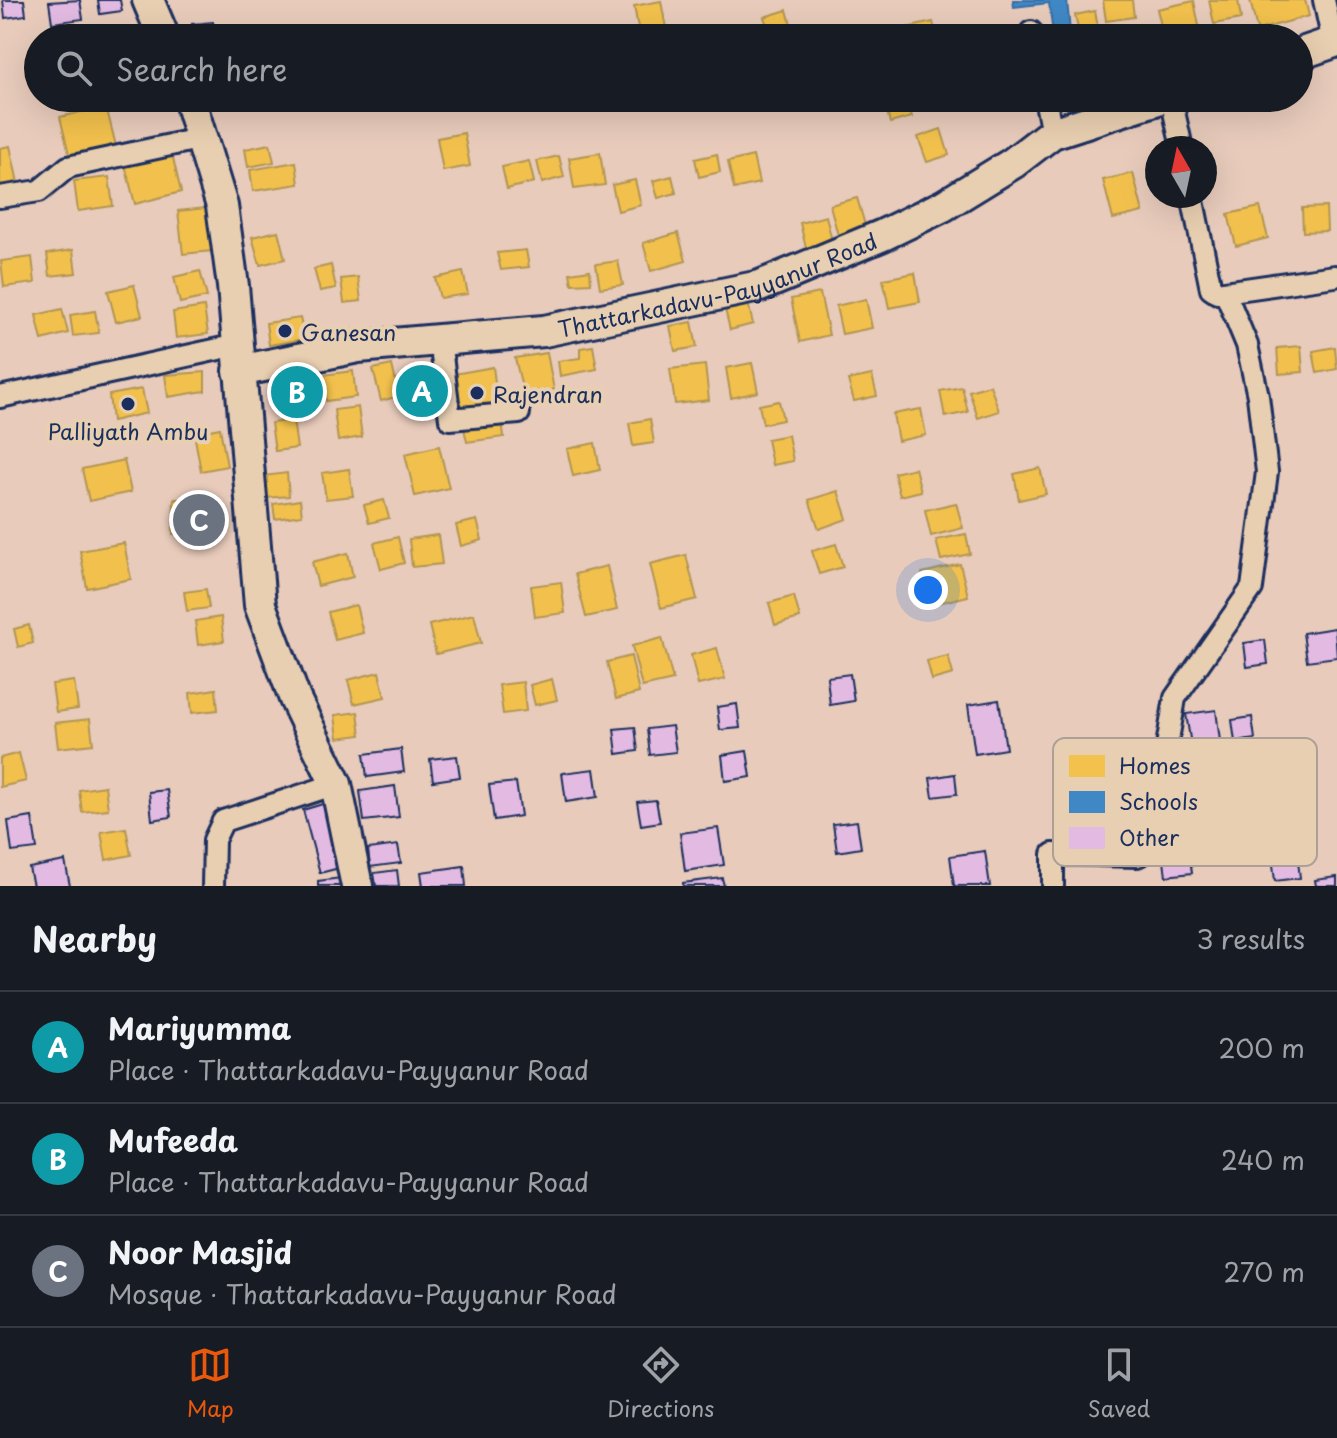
<!DOCTYPE html>
<meta charset="utf-8">
<style>
:root{--surface:#171b24;--page:#20242c;--text:#f1f3f6;--muted:#9ea1a6;--line:#363941;--accent:#ea580c}
body{margin:0;font-family:"Playpen Sans",sans-serif;background:var(--page);color:var(--text)}
.compass{position:absolute;left:1145px;top:136px;width:72px;height:72px;border-radius:50%;background:var(--surface);box-shadow:0 8px 32px #0002;rotate:351deg}
.you{position:absolute;left:928px;top:590px;width:28px;height:28px;margin:-20px;border:6px solid #fff;border-radius:50%;background:#1a73e8;box-shadow:0 0 0 12px #1a73e833}
.badge{display:grid;place-items:center;width:52px;height:52px;border-radius:50%;background:var(--accent);color:#fff;font-size:26px;font-weight:700}
.pin{position:absolute;translate:-50% -50%;border:4px solid #fff;box-shadow:0 2px 8px #0006}
.list{margin:0;padding:0;list-style:none}
h2{display:flex;justify-content:space-between;align-items:center;height:104px;margin:0;padding:0 32px;font-size:34px}
h2 small{font-size:26px;font-weight:400;color:var(--muted)}
.list li{display:grid;grid-template-columns:52px 1fr auto;gap:24px;align-items:center;box-sizing:border-box;height:112px;padding:0 32px;border-top:2px solid var(--line)}
.list b{display:block;font-size:30px;white-space:nowrap}
.list p{margin:0;font-size:26px;white-space:nowrap;color:var(--muted)}
.list em{font-size:26px;font-style:normal;color:var(--muted)}
.icon{flex:none;width:44px;height:44px;fill:none;stroke:currentColor;stroke-width:2;stroke-linecap:round;stroke-linejoin:round}
.map{position:relative;flex:none;width:1337px;height:886px;overflow:hidden}
.search{position:absolute;background:var(--surface);box-shadow:0 8px 32px #0002;left:24px;right:24px;top:24px;height:88px;display:flex;align-items:center;gap:20px;box-sizing:border-box;padding:0 28px;border-radius:44px;color:var(--muted);font-size:30px}
.sheet{height:440px;background:var(--surface)}
nav{display:flex;justify-content:space-around;align-items:center;box-sizing:border-box;height:112px;border-top:2px solid var(--line);background:var(--surface);font-size:22px;color:var(--muted)}
nav a{display:grid;justify-items:center;gap:4px}
nav .on{color:var(--accent)}
.map>svg:first-child{display:block}
</style>
<div class="map">
<svg width="1337" height="886" viewBox="0 0 1337 886">
<rect width="100%" height="100%" fill="#e8cbbb"/>
<filter id="ink" filterUnits="userSpaceOnUse"><feTurbulence type="fractalNoise" baseFrequency=".0125" numOctaves="2"/><feDisplacementMap in="SourceGraphic" scale="16" xChannelSelector="R" yChannelSelector="G"/><feConvolveMatrix kernelMatrix="1 2 1 2 8 2 1 2 1" color-interpolation-filters="sRGB"/></filter>
<g filter="url(#ink)">
<path fill="#f2c14e" stroke="#b29553" stroke-width="2" d="M1103,0H1132L1134,17L1106,21Z
M1209,0H1238L1241,19L1214,24Z
M1250,0H1305L1309,16L1257,30Z
M661,1L666,28L639,33L634,6Z
M1194,1L1199,26L1163,34L1157,9Z
M787,10L792,28L770,34L764,17Z
M1095,11L1099,34L1080,38L1075,15Z
M933,22L937,38H908L906,28Z
M907,98L912,117L890,123L885,104Z
M106,106L116,146L70,158L60,117Z
M941,129L949,155L927,162L918,137Z
M464,133L470,166L443,171L437,138Z
M270,144L274,162L248,167L245,149Z
M10,146L18,183L0,185V148Z
M600,153L605,185L574,189L569,158Z
M172,154L181,192L135,204L125,165Z
M717,154L720,172L699,177L695,159Z
M559,156L564,177L542,183L537,161Z
M753,156L759,183L734,189L728,162Z
M529,161L534,182L507,189L502,167Z
M296,162L299,184L253,191L250,170Z
M1133,173L1143,212L1113,219L1103,180Z
M672,176L676,193L658,198L653,181Z
M109,177L113,206L78,211L74,181Z
M635,180L641,205L618,211L612,185Z
M857,198L868,235L840,243L830,205Z
M1260,207L1268,238L1236,246L1228,214Z
M1326,207L1327,231L1303,232L1302,208Z
M206,208L212,251L183,254L178,211Z
M826,216L832,241L806,248L800,223Z
M278,231L285,259L260,265L252,237Z
M678,233L686,261L651,271L643,243Z
M73,250L76,273L50,276L47,254Z
M526,250L529,267L501,270L497,253Z
M32,257L35,283L4,287L1,261Z
M618,261L623,285L600,288L596,264Z
M331,265L336,288L320,291L314,269Z
M590,270L591,283L572,284L570,273Z
M200,271L207,297L180,303L174,277Z
M463,272L468,294L440,298L435,278Z
M915,273L920,302L889,308L883,279Z
M358,277L361,301L344,303L341,279Z
M134,285L142,316L116,322L108,291Z
M820,293L829,335L800,342L791,299Z
M866,299L872,328L842,334L836,306Z
M748,303L753,324L730,330L725,309Z
M204,307L208,334L176,338L173,312Z
M62,309L68,333L42,340L36,315Z
M95,311L99,333L73,336L70,315Z
M300,318L305,339L269,345L266,323Z
M692,322L697,347L675,351L670,326Z
M593,346L597,369L560,376L558,361L580,358V348Z
M1301,346L1303,372L1279,374L1277,348Z
M1335,347L1337,369L1317,373L1313,351Z
M547,353L554,390L523,392L515,358Z
M752,363L758,392L731,398L726,368Z
M392,365L399,396L381,401L373,369Z
M705,365L709,400L675,404L670,369Z
M493,367L499,413L462,418L454,374Z
M314,370L321,404L282,414L273,379Z
M353,371L356,397L326,401L323,375Z
M205,372V391L168,397L165,375Z
M436,374L441,404L409,409L403,379Z
M872,375L877,396L854,401L848,380Z
M990,385L999,411L978,418L969,391Z
M962,387L968,412L945,417L940,391Z
M142,389L147,413L112,421L109,395Z
M779,401L783,420L763,424L759,405Z
M358,407L362,437L338,441L334,410Z
M921,409L926,435L898,441L893,414Z
M502,419L504,437L467,442L463,424Z
M650,419L654,443L633,446L629,423Z
M293,420L297,448L275,451L271,423Z
M220,428L227,466L201,471L194,433Z
M788,435L793,461L772,465L767,439Z
M595,443L600,470L573,476L567,449Z
M439,446L449,488L415,496L405,454Z
M124,460L131,492L89,501L82,469Z
M915,468L921,491L900,496L894,473Z
M1040,468L1046,494L1019,500L1014,474Z
M349,469L353,496L326,499L322,473Z
M287,473L289,496L266,498L263,476Z
M838,491L847,519L819,529L809,500Z
M174,499H210V534H173Z
M300,500L302,515L275,519L273,504Z
M384,500L389,518L369,523L364,505Z
M956,503L963,528L931,536L925,510Z
M477,520L482,540L461,546L456,525Z
M966,534L970,554L941,560L936,540Z
M438,535L442,564L412,567L409,539Z
M398,537L404,563L381,569L374,543Z
M124,543L131,579L87,588L80,551Z
M836,544L843,567L819,574L812,551Z
M348,553L353,577L318,586L312,562Z
M686,555L697,599L661,608L650,564Z
M960,564L968,596L930,605L922,573Z
M607,566L617,610L586,617L575,574Z
M561,582L565,613L535,617L531,586Z
M206,589L209,608L187,611L184,592Z
M794,596L800,618L775,625L769,603Z
M356,605L363,633L335,640L328,612Z
M474,614L481,643L436,654L429,625Z
M221,617L224,641L198,645L195,621Z
M29,625L33,643L18,647L14,629Z
M662,638L673,680L642,687L632,646Z
M717,648L725,679L698,685L691,655Z
M631,656L639,693L616,699L607,662Z
M948,656L953,674L932,680L927,661Z
M379,672L385,697L354,704L348,680Z
M552,679L557,700L535,705L530,685Z
M74,681L78,709L56,712L52,684Z
M523,682L526,711L503,714L499,685Z
M216,689L218,710L192,713L190,693Z
M358,712L361,735L338,738L335,715Z
M90,719L93,744L58,748L55,723Z
M19,753L26,781L0,787V758Z
M105,786L108,809L82,812L79,790Z
M126,828L131,855L106,860L101,832Z"/>
<path fill="#3f88c5" stroke="#346da6" stroke-width="2" d="M1013,0H1067L1070,32L1053,34L1049,3L1014,7Z"/>
<path fill="#e3bae1" stroke="#1b2f5e" stroke-width="2" d="M3,0H24L26,15L5,18Z
M80,0L83,19L52,23L49,2Z
M98,0H120L122,11L100,14Z
M213,22L216,38H196L192,24Z
M1335,628L1337,657L1307,661L1303,633Z
M1265,640L1268,664L1247,667L1244,643Z
M850,674L854,701L830,705L827,677Z
M999,700L1006,749L975,754L968,705Z
M737,704L740,728L720,730L717,707Z
M1216,710L1220,741L1191,745L1186,714Z
M1252,717L1255,739L1235,742L1232,720Z
M672,726L676,752L650,755L647,729Z
M635,727L638,751L617,754L614,729Z
M401,749L404,772L367,777L364,754Z
M747,751L751,777L725,781L722,755Z
M457,756L460,777L433,781L430,759Z
M594,769L598,797L566,802L562,773Z
M955,774L957,794L933,797L930,778Z
M516,782L521,816L494,820L489,785Z
M395,786L399,817L364,821L360,791Z
M167,790L171,817L152,820L149,792Z
M656,800L660,822L641,825L637,802Z
M326,803L343,867L320,873L303,810Z
M32,817L37,849L12,852L8,821Z
M857,821L861,848L837,852L833,824Z
M718,828L724,865L685,871L680,833Z
M398,845L401,863L370,867L368,849Z
M1296,845L1300,878L1275,881L1271,848Z
M985,851L990,886H954L950,856Z
M1189,851L1192,873L1166,876L1163,854Z
M65,861L70,886H33L29,868Z
M464,866L466,886H423L421,872Z
M397,870L399,886H376L374,873Z
M1337,877V886H1316L1315,880Z
M341,878L342,886H318V881Z
M722,878L724,886H683V883Z"/>
<g fill="none" stroke-linecap="round" stroke-linejoin="round">
<g stroke="#1b2f5e" stroke-width="26">
<path id="street" d="M1324,0L1333,42
M1031,32L1033,38
M1045,98L1052,133
M1171,98L1182,148
M1192,196L1211,289L1217,293L1335,276
M0,197L39,191L68,167L203,138
M440,340L450,419L519,413
M0,397L237,345
M213,886L214,840L223,821L336,784
M1053,886V854L1137,856L1169,840L1175,800L1166,752L1175,698L1252,588L1267,472L1258,396L1247,345L1225,292"/>
</g>
<g stroke="#1b2f5e" stroke-width="36">
<g id="secondary">
<path d="M148,0L164,38"/>
<path d="M1299,54L1337,41"/>
<path d="M189,98L222,206L233,286L260,605L295,699L336,784L357,886"/>
<path id="s1" d="M239,371L358,347L544,331L760,286L883,235L943,206L1013,163L1052,133L1161,98"/>
</g>
</g>
<use href="#street" stroke="#e9cfb1" stroke-width="20"/>
<use href="#secondary" stroke="#e9cfb1" stroke-width="30"/>
</g>
</g>
<g fill="#1b2f5e" stroke="#e9cfb1" stroke-width="3">
<circle cx="285" cy="331" r="8"/>
<circle cx="477" cy="393" r="8"/>
<circle cx="128" cy="404" r="8"/>
</g>
<g text-anchor="middle" dominant-baseline="central" stroke-width="8" stroke-linejoin="round" paint-order="stroke">
<g font-size="22" fill="#1b2f5e" stroke="#e9cfb1">
<text stroke="none"><textPath href="#s1" startOffset="488">Thattarkadavu-Payyanur Road</textPath></text>
</g>
<g font-size="22" fill="#1b2f5e" stroke="#e9cfb1" text-anchor="start">
<text x="301" y="331">Ganesan</text>
<text x="493" y="393">Rajendran</text>
<text x="128" y="430" text-anchor="middle">Palliyath Ambu</text>
</g>
</g>
<rect x="1053" y="738" width="264" height="128" rx="12" fill="#e9cfb1" stroke="#ab9f98" stroke-width="2"/>
<rect x="1069" y="755" width="36" height="22" fill="#f2c14e"/>
<rect x="1069" y="791" width="36" height="22" fill="#3f88c5"/>
<rect x="1069" y="827" width="36" height="22" fill="#e3bae1"/>
<g font-size="22" fill="#1b2f5e">
<text x="1119" y="774">Homes</text>
<text x="1119" y="810">Schools</text>
<text x="1119" y="846">Other</text>
</g>
</svg>
<svg class="compass" viewBox="-18 -18 36 36"><path d="M0-13l5 13h-10z" fill="#e53935"/><path d="M0 13l5-13h-10z" fill="#9ea1a6"/></svg>
<div class="you"></div>
<div class="pin badge" style="left:422px;top:391px;background:#0f9aa8">A</div>
<div class="pin badge" style="left:297px;top:392px;background:#0f9aa8">B</div>
<div class="pin badge" style="left:199px;top:520px;background:#6b7280">C</div>
<div class="search"><svg class="icon" aria-label="search" viewBox="0 0 24 24"><circle cx="10" cy="10" r="6"/><path d="M15 15l6 6"/></svg>Search here</div>
</div>
<section class="sheet">
<h2>Nearby<small>3 results</small></h2>
<ul class="list">
<li><span class="badge" style="background:#0f9aa8">A</span><div><b>Mariyumma</b><p>Place · Thattarkadavu-Payyanur Road</p></div><em>200 m</em></li>
<li><span class="badge" style="background:#0f9aa8">B</span><div><b>Mufeeda</b><p>Place · Thattarkadavu-Payyanur Road</p></div><em>240 m</em></li>
<li><span class="badge" style="background:#6b7280">C</span><div><b>Noor Masjid</b><p>Mosque · Thattarkadavu-Payyanur Road</p></div><em>270 m</em></li>
</ul>
</section>
<nav>
<a class="on"><svg class="icon" aria-label="map" viewBox="0 0 24 24"><path d="M3 6l6-2 6 2 6-2v14l-6 2-6-2-6 2zM9 4v14M15 6v14"/></svg>Map</a>
<a><svg class="icon" aria-label="directions" viewBox="0 0 24 24"><path d="M12 3l9 9-9 9-9-9zM9 14v-3h6M13 9l2 2-2 2"/></svg>Directions</a>
<a><svg class="icon" aria-label="saved" viewBox="0 0 24 24"><path d="M7 4h10v16l-5-4-5 4z"/></svg>Saved</a>
</nav>
